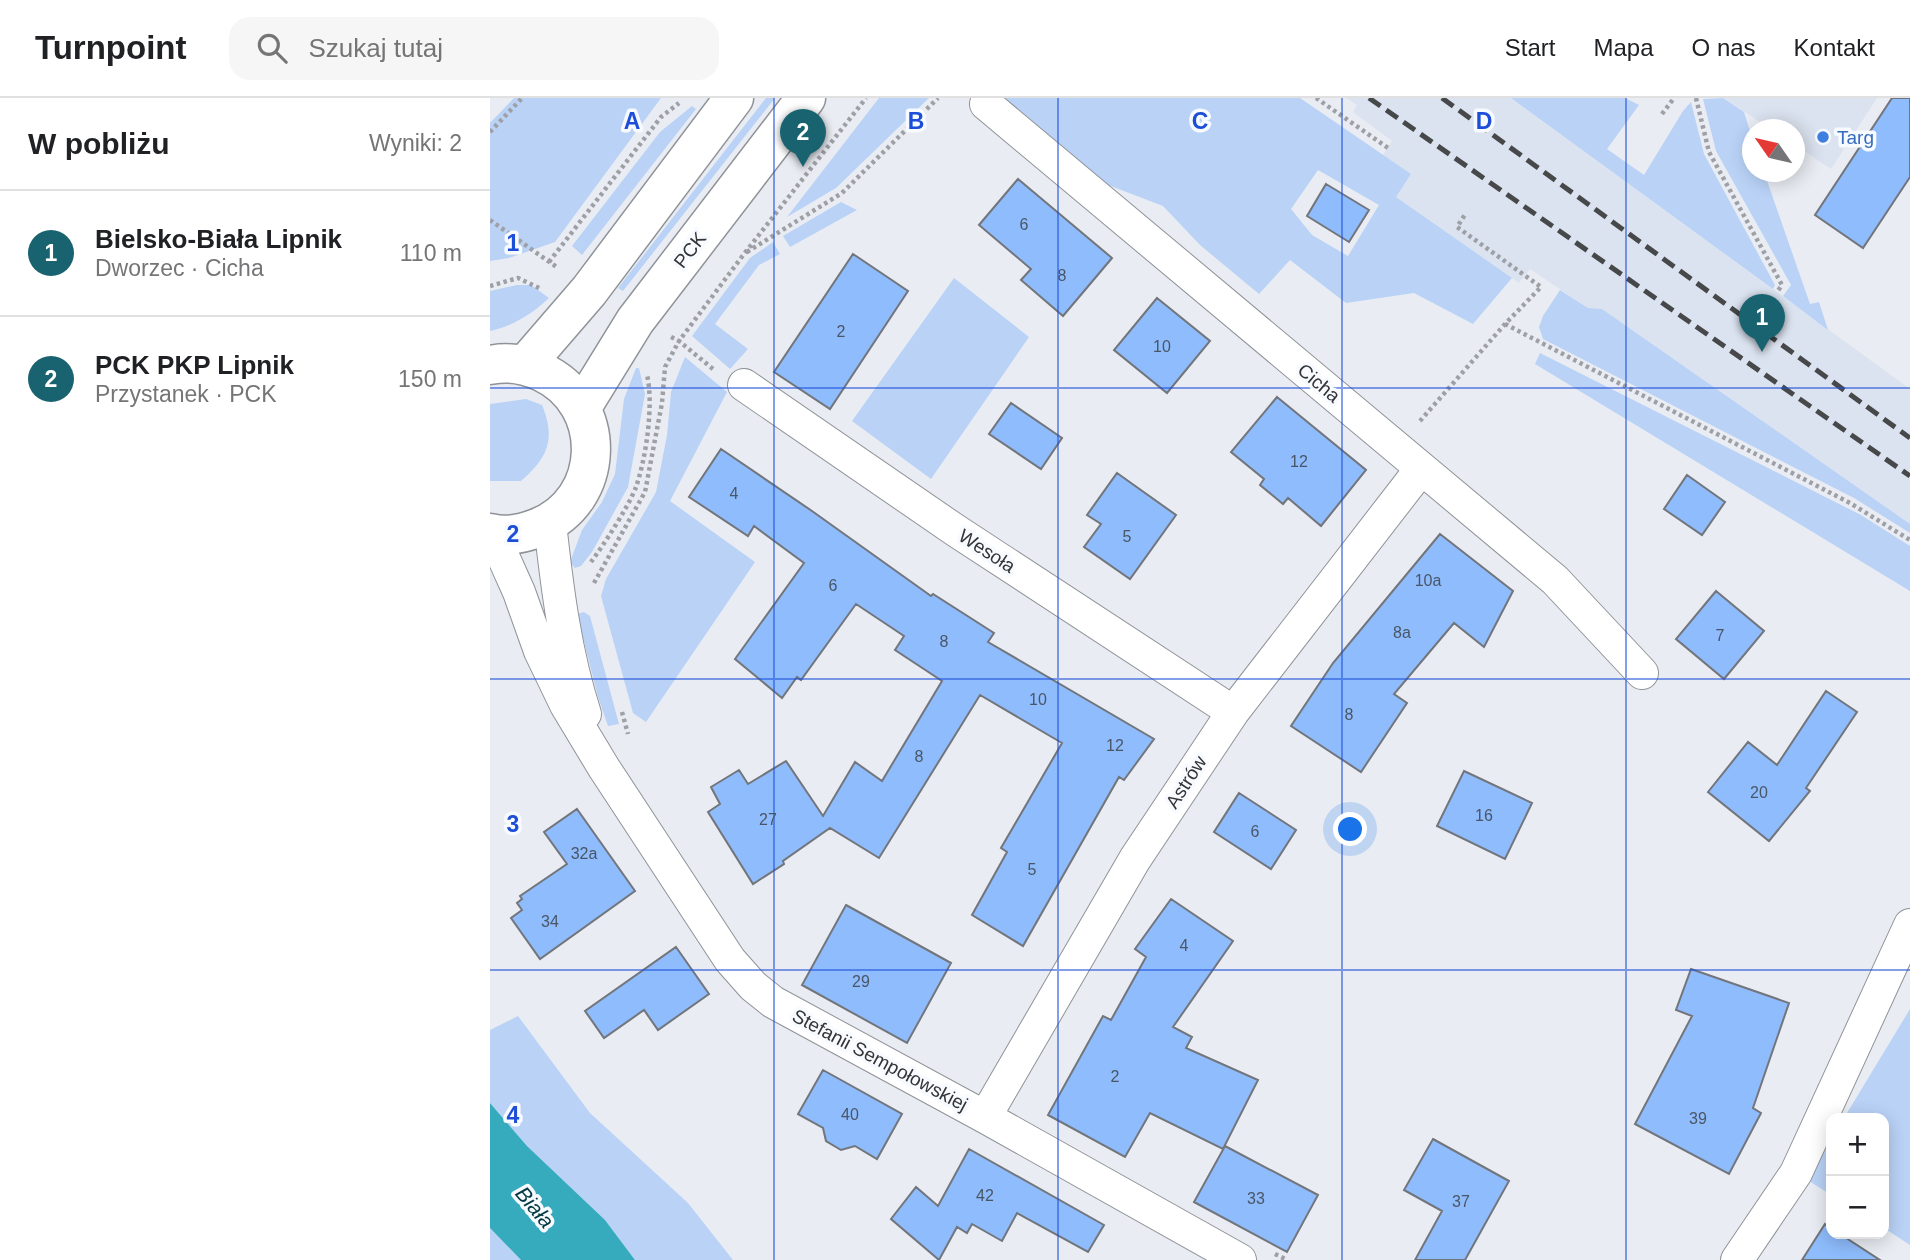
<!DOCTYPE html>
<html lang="pl">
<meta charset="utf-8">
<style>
:root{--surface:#fff;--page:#f6f6f6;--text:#202124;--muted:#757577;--line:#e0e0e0;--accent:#196370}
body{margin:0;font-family:Arial,sans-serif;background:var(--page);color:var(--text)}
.controls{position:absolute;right:21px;bottom:21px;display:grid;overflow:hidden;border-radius:14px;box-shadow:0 4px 18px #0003}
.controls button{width:63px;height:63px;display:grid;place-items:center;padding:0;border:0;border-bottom:2px solid var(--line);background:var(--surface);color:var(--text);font:35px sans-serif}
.compass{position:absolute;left:1252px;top:21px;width:63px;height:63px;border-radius:50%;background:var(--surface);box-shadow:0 4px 18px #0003;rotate:304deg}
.you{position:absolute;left:861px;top:732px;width:24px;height:24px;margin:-18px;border:5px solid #fff;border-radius:50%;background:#1a73e8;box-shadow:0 0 0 10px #1a73e833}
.badge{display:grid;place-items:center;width:46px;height:46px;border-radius:50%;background:var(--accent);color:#fff;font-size:23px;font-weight:700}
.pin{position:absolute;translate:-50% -58px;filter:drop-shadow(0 2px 4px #0008)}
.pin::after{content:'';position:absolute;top:37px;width:24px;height:21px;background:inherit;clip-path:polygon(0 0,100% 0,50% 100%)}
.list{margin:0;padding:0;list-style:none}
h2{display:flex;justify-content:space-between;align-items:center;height:91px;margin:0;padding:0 28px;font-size:30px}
h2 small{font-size:23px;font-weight:400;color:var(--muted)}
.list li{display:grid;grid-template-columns:46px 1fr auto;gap:21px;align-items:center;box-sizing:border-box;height:126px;padding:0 28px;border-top:2px solid var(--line)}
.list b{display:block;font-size:26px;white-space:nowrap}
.list p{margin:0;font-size:23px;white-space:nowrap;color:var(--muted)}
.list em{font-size:23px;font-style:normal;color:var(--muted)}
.icon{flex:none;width:38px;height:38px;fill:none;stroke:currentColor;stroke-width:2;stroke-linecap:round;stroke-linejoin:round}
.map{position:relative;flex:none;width:1420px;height:1162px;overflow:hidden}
header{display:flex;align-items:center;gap:42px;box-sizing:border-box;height:98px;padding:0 35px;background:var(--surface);border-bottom:2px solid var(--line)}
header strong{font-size:33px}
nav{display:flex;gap:38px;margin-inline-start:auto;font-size:24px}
.search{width:490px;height:63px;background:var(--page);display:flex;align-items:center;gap:18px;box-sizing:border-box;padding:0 24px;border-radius:21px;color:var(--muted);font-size:26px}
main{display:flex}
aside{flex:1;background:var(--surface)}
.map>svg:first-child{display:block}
</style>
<header>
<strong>Turnpoint</strong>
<div class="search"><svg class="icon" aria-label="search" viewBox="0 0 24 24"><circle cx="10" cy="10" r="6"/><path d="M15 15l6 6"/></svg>Szukaj tutaj</div>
<nav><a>Start</a><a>Mapa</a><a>O nas</a><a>Kontakt</a></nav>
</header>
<main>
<aside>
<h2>W pobliżu<small>Wyniki: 2</small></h2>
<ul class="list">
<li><span class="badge">1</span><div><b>Bielsko-Biała Lipnik</b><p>Dworzec · Cicha</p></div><em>110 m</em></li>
<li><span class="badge">2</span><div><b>PCK PKP Lipnik</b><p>Przystanek · PCK</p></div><em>150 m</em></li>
</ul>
</aside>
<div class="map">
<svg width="1420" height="1162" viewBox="0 0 1420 1162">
<rect width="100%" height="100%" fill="#e9edf3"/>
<path fill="#dbe3f0" d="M856,0H1021L1420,291V426L1112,211L1098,210L1040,171L1029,185L906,99L921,76L893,57L902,43L863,14L867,7Z
M1233,0H1387L1341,71L1305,47L1304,32L1281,31Z"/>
<path fill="#b9d2f6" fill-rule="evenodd" d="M24,0H171L65,144L19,160L0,163V25Z
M276,0H285L133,193L128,190Z
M389,0H439L346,90L297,119Z
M508,0H810L921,76L906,99L1022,180L983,226L924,195L856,205L800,162L769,196L710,147L673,108L605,82ZM828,72L889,107L858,158L822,137L801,111Z
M1021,0H1135L1149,7L1117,51L1154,77L1193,13L1201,4L1214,56L1285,187L1283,191Z
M1233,0L1254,14L1262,40V74H1274L1320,206L1329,204L1338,232L1293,198L1301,187L1226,53L1213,1Z
M202,8L206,11L92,157L82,148L170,34Z
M351,104L367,112L300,149L293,138Z
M283,144L290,156L269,167L225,226L258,251L240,271L202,238L260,160Z
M464,180L539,239L441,381L362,323Z
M27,187H41L59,200C42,216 23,228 0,233V193Z
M1070,192L1098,210L1112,211L1420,426V435L1364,400L1053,241L1049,229L1053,218Z
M1050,255L1371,417L1420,448V493L1045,266Z
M195,259L237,294L180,403L265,464L156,624L143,615L111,498L116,481L166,394L177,337L181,294Z
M146,270H149L155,296L138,389L102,454L91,468L85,470L80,464L92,432L112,404L125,376L134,301Z
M36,301L52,307C66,341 58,360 31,383H0V306Z
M94,514L100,518L129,626L118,628L108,599L87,516Z
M1420,911V1147L1394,1130V1020H1354Z
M28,918L100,1015L198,1105L243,1162H145L115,1122L37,1048L0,1005V932Z
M1341,1041V1097L1316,1081Z
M0,1130L31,1162H0Z"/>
<path fill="#36abbe" d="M0,1005L37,1048L115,1122L145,1162H31L0,1130Z"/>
<path fill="#8ebcfc" stroke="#72757b" stroke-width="2" d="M1402,0H1420V79L1373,150L1325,117Z
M528,81L622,160L573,218L531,182L541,171L489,127Z
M836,86L879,112L859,144L817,118Z
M363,156L418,193L340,311L284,274Z
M667,200L720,243L677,295L624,252Z
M787,299L876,372L831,428L798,400L793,406L770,387L774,381L741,354Z
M521,305L572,340L551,371L499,336Z
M231,351L322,413L441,498L443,496L504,535L498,544L664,641L634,682L629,679L533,848L482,817L517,754L511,750L572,645L490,597L389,760L340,730L293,763L294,766L263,786L218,714L230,706L221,689L249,672L258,686L296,663L333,718L365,664L392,683L452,583L405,552L414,538L366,506L311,582L307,579L292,600L245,561L314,465L264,428L258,438L199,399Z
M627,375L686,417L640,481L594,449L611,426L597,417Z
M1197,377L1235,404L1212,437L1174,411Z
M950,436L1023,493L994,549L964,525L904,596L917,605L871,674L801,628L843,565Z
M1226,493L1274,533L1234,581L1186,541Z
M1336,593L1367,614L1316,690L1320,693L1279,743L1218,694L1258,644L1287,667Z
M974,673L1042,705L1015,761L947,728Z
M749,695L806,732L781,771L724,734Z
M87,711L145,793L50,861L21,820L32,812L27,805L32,801L30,798L77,766L54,734Z
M681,801L743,843L683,929L702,939L696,950L768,982L733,1051L660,1015L635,1059L558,1017L613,918L621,922L656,859L645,851Z
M356,807L461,865L417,945L312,887Z
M186,849L219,896L168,932L154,912L114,940L95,913Z
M1201,871L1299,905L1263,1010L1271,1015L1239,1076L1145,1026L1202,918L1186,912Z
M333,972L412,1016L387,1061L365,1048L351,1052L336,1043L333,1030L308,1016Z
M943,1041L1019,1083L975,1162H925L952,1113L914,1092Z
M735,1048L828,1097L797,1154L704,1104Z
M479,1051L614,1127L598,1154L527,1115L512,1143L482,1126L477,1135L467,1129L449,1162L401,1121L426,1089L448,1108Z
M1335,1126L1341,1130V1136H1350L1390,1162H1312Z"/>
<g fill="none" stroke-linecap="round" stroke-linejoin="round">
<g stroke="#8f9398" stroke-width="34">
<path id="minor" d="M496,6L1065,482L1152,575
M254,287L465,432L743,614
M60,425C67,489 75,554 95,616
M3,436L29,494L50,553L76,607L114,670L240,862L263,888L283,904L495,1019L750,1162
M495,1019L645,761L743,614L931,371
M1247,1162L1306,1075L1420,827"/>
</g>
<g stroke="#8f9398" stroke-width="41">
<path id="tertiary" d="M36,266L99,193L244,0
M0,267C19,263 35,266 52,274C119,305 117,403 47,430C32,436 16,439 0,435
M92,309L145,223L316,0"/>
</g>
<path stroke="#9ea0a5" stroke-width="4.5" stroke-dasharray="3.5 3.5" stroke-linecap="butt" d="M826,0L898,50
M1206,0L1219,54L1292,187L1287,194
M1172,16L1184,0
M0,34L32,0
M0,122L68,170
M257,154L352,95L448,0
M59,164L171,19L189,5
M0,188L28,180L51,191
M1015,226L1360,405L1420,442
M223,271L189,243L254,156L376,0
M930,323L1015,226L1051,189L967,129L976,115
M101,464C113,448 139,408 146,389C156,360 164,307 157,277
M104,485L155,394L172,305L175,269L189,243L179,238
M132,614L138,636
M785,1156L797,1162"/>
<use href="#minor" stroke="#fff" stroke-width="32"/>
<use href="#tertiary" stroke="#fff" stroke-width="38"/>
<path stroke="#46484a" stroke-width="5" stroke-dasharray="14 7" stroke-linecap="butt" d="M879,0L1420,378
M952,0L1420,340"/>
</g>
<path fill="none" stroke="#1d4ed8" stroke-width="2" stroke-opacity="0.55" d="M284,0V1162M568,0V1162M852,0V1162M1136,0V1162M0,290H1420M0,581H1420M0,872H1420"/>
<circle fill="#3f7fe0" stroke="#f7faff" stroke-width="2.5" cx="1333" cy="39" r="7"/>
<g text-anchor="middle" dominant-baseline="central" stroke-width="7" stroke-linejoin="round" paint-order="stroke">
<g font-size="16" fill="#4a5668">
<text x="534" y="126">6</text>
<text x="572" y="177">8</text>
<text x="351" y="233">2</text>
<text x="672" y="248">10</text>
<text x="809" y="363">12</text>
<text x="244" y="395">4</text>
<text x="637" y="438">5</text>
<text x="938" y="482">10a</text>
<text x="343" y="487">6</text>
<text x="912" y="534">8a</text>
<text x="1230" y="537">7</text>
<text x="454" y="543">8</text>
<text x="548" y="601">10</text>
<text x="859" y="616">8</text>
<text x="625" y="647">12</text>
<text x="429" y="658">8</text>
<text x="1269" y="694">20</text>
<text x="994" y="717">16</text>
<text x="278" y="721">27</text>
<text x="765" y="733">6</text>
<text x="94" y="755">32a</text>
<text x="542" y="771">5</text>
<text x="60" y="823">34</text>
<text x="694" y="847">4</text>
<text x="371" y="883">29</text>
<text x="625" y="978">2</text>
<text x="360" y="1016">40</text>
<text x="1208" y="1020">39</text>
<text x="495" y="1097">42</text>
<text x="766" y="1100">33</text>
<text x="971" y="1103">37</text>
</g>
<g font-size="19" fill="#366cbe" stroke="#f7faff" text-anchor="start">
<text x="1347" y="39">Targ</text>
</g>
<g font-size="19" fill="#333436" stroke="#f7faff">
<text transform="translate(200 152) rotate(-52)">PCK</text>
<text transform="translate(829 285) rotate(40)">Cicha</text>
<text transform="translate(497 453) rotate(33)">Wesoła</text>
<text transform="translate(696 684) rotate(-57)">Astrów</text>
<text transform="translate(390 962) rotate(28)">Stefanii Sempołowskiej</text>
</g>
<g font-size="21" font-style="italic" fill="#023941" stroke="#f7faff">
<text transform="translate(45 1109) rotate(50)">Biała</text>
</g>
</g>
<g font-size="23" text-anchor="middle" font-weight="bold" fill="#1d4ed8" stroke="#f7faff" stroke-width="7" stroke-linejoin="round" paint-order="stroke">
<text x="142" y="31">A</text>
<text x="426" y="31">B</text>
<text x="710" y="31">C</text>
<text x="994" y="31">D</text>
<text x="23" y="153">1</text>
<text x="23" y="444">2</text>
<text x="23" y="734">3</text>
<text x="23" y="1025">4</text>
</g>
</svg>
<div class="controls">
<button>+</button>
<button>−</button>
</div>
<svg class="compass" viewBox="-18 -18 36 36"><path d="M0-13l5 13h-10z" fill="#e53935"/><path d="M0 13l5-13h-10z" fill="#757577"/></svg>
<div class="you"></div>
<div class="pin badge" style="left:1272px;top:254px">1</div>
<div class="pin badge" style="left:313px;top:69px">2</div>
</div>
</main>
